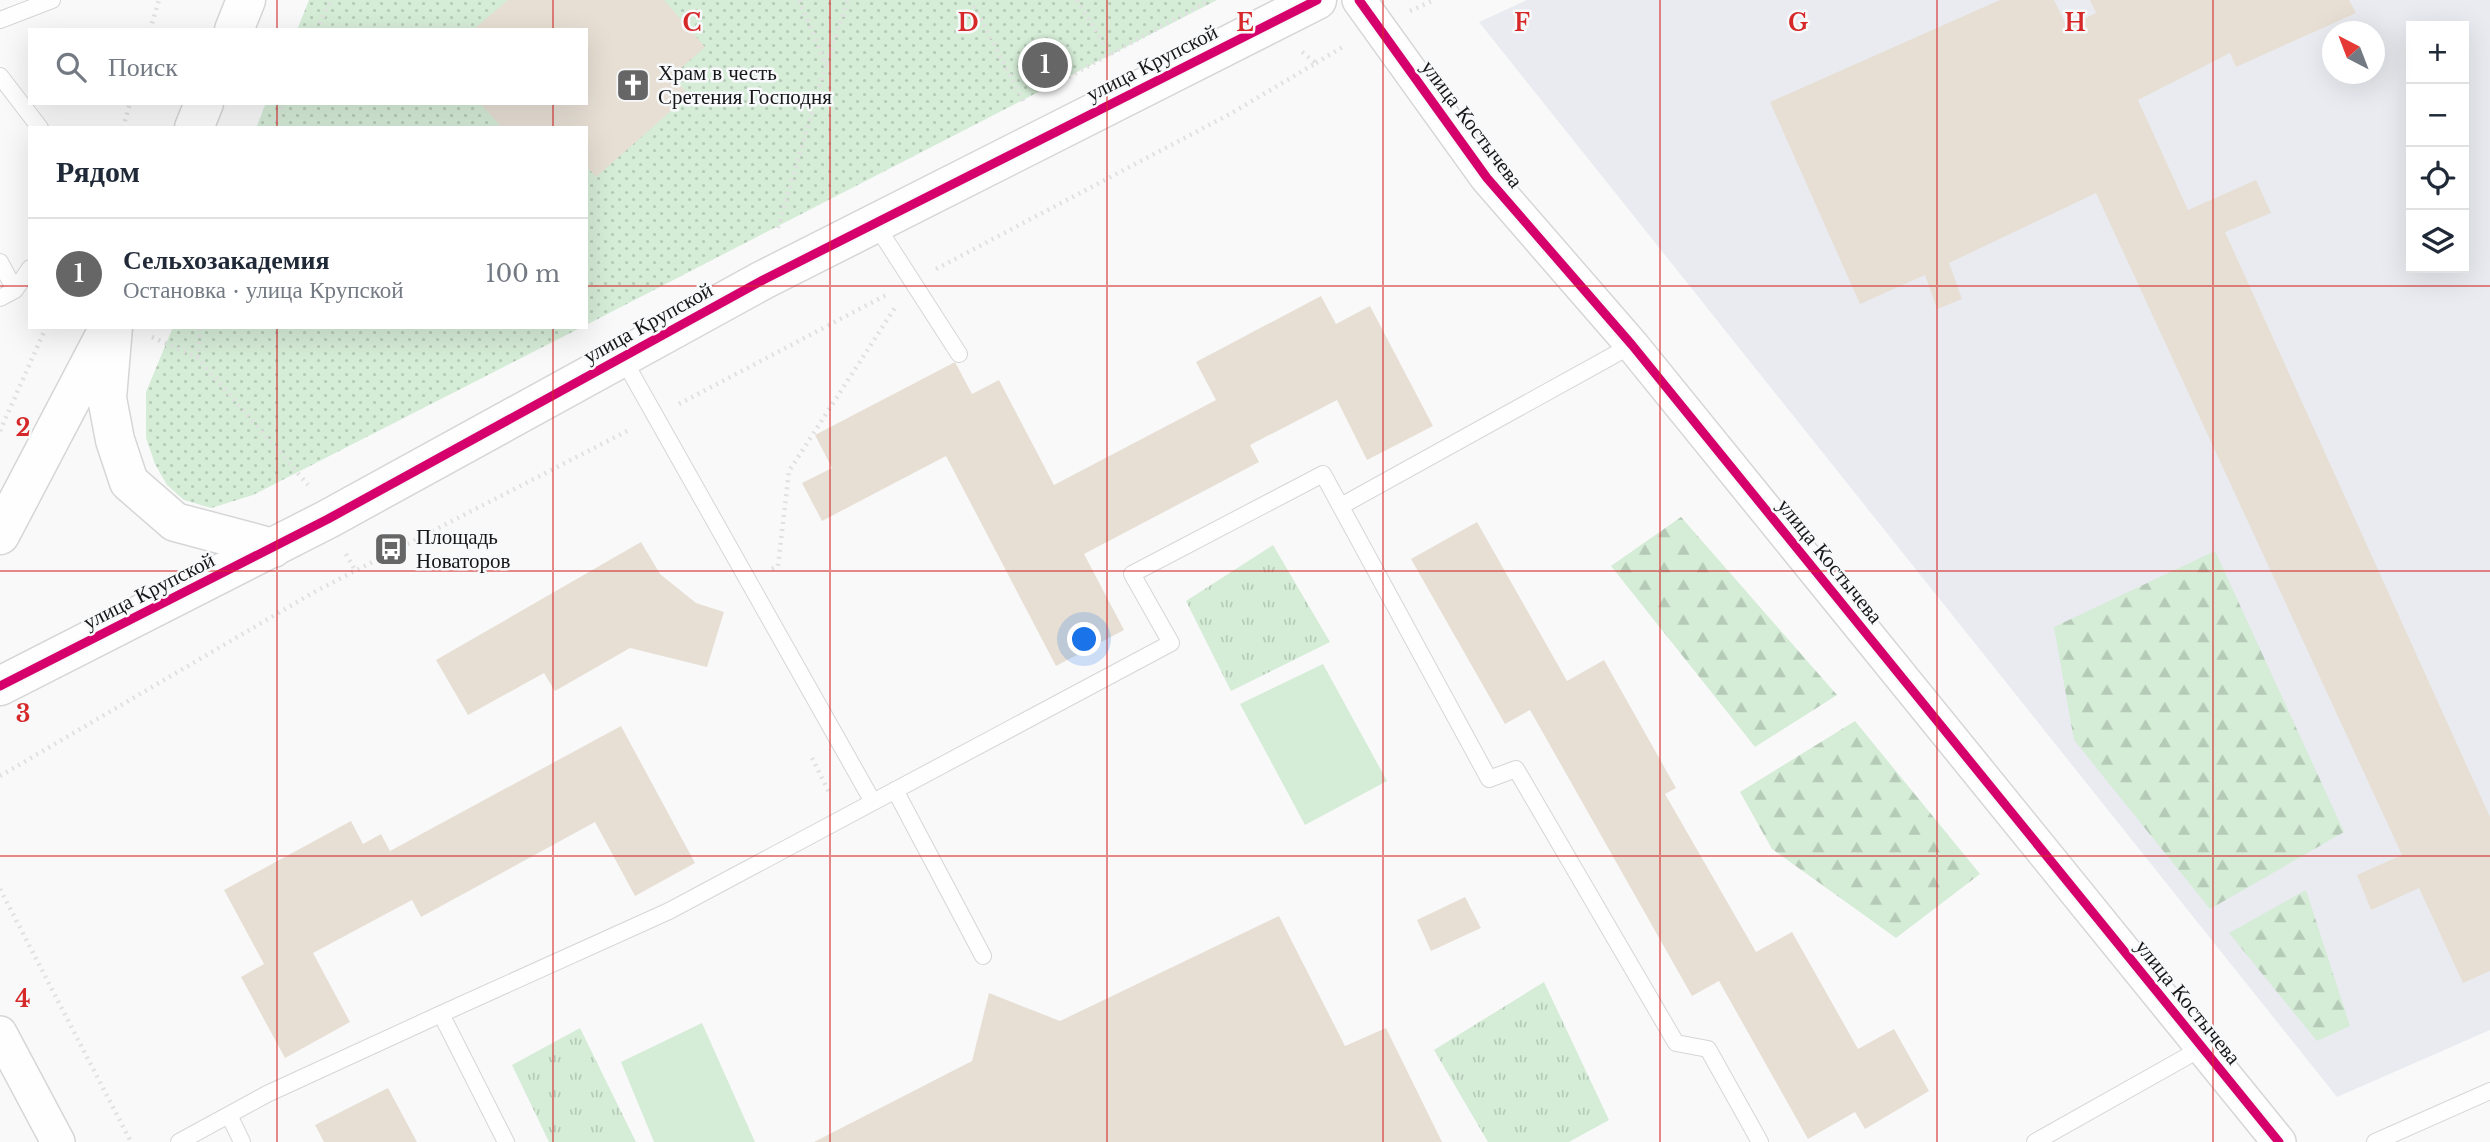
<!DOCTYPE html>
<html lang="ru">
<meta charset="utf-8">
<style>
:root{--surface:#fff;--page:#f6f6f7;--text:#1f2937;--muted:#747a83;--line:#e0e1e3;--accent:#666667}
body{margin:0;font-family:"Libre Baskerville",serif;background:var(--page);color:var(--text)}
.controls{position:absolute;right:21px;top:21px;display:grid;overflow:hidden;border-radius:0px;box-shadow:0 7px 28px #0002}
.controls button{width:63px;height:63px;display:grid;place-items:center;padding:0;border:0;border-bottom:2px solid var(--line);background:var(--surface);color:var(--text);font:35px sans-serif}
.compass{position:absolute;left:2322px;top:21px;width:63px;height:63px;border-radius:50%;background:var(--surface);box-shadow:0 7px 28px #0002;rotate:318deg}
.you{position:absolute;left:1085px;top:640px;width:24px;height:24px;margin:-18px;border:5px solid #fff;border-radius:50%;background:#1a73e8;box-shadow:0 0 0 10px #1a73e833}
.badge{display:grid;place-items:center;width:46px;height:46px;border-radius:50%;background:var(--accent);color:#fff;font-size:23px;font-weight:700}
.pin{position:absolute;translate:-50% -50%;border:4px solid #fff;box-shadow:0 2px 7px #0006}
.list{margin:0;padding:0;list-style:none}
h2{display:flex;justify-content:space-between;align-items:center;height:91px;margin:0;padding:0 28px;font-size:30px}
h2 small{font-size:23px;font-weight:400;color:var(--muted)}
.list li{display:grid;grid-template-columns:46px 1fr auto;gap:21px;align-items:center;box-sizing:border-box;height:112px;padding:0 28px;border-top:2px solid var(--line)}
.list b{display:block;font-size:26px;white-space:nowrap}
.list p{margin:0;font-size:23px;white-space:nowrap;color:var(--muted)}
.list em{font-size:23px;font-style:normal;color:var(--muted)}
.icon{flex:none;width:38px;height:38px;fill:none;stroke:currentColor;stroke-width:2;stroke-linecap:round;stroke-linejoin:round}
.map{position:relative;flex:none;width:2490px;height:1142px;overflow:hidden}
.search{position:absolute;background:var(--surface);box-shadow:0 7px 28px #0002;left:28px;top:28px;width:560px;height:77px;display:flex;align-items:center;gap:18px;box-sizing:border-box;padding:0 24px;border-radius:0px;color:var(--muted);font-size:26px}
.panel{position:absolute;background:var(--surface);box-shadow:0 7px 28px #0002;left:28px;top:126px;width:560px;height:203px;border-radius:0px}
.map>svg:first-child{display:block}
</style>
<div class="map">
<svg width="2490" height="1142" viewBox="0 0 2490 1142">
<defs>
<pattern id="grass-dots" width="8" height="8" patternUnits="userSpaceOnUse" patternTransform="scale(1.75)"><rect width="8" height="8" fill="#d5ecd7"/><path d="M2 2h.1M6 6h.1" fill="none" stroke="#b6cab8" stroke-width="1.8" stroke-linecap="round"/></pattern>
<pattern id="forest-firs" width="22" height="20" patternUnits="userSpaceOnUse" patternTransform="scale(1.75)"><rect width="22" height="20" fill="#d5ecd7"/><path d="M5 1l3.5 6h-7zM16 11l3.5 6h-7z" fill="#b6cab8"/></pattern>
<pattern id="park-tufts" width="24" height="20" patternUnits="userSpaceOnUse" patternTransform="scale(1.75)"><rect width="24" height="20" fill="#d5ecd7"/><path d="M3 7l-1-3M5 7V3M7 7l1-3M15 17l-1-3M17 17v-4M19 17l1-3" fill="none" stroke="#b6cab8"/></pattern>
</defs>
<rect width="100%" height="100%" fill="#f9f9fa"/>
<path fill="#e9ebf0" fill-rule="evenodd" d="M1527,0H2490V1030L2337,1097L1479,22ZM2411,26H2464V268H2411ZM2332,32H2374V74H2332Z"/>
<path fill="url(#grass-dots)" d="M309,0H1217L586,325V128H256L266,103H586V30H297Z
M173,327H582L253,495L211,508L184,500L167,485L155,464L146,438V392Z"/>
<path fill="url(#forest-firs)" d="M1681,517L1837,695L1755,747L1611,566Z
M2215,551L2344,832L2210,909L2074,740L2054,627Z
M1855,721L1980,874L1896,938L1772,849L1740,792Z
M2306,890L2350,1026L2317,1041L2229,933Z"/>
<path fill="url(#park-tufts)" d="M1273,545L1330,642L1231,691L1186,601Z
M1544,982L1609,1120L1569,1142H1488L1434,1050Z
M580,1028L636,1142H549L512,1065Z"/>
<path fill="#d5ecd7" d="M1323,664L1387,781L1305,825L1240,704Z
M702,1023L755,1142H654L621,1062Z"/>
<path fill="#e7dfd4" d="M508,0H664L705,47L672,76L689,95L596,177L586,166V128H502L480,103H586V30H473Z
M2000,0H2054L2067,27L2096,13L2090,0H2349L2356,13L2236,67L2230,53L2138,100L2188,210L2256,180L2271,213L2225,232L2490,817V971L2463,983L2419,888L2371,910L2357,875L2402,855L2096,193L1949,263L1962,299L1937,309L1925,275L1860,304L1770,102Z
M1321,296L1336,324L1370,306L1433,426L1367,460L1337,400L1250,445L1259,462L1084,554L1124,630L1056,666L946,456L822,521L802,483L832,468L815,435L955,362L972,394L999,380L1054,485L1216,400L1196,362Z
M1477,522L1567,681L1604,660L1676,788L1665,794L1756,952L1792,932L1858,1049L1894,1029L1929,1091L1865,1129L1855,1112L1808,1139L1719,981L1692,996L1530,710L1505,724L1411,559Z
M641,542L660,574L696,603L724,612L707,667L630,648L555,691L544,673L468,715L436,660Z
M621,726L695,863L635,896L595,822L421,917L412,900L313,953L350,1022L285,1058L241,977L264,964L224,890L351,821L363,844L381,834L390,851Z
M1465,897L1481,928L1431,951L1417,920Z
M1279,916L1345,1046L1386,1028L1442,1142H814L972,1061L989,993L1060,1021Z
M388,1088L417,1142H324L315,1125Z"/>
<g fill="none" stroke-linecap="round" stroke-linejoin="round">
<g stroke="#d6d6d6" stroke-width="18">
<path id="service" d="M0,20L52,0
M0,76L40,128
M876,225L959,354
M0,262L15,290
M0,298L15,290L30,268
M622,357L873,802
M1341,506L1632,345
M895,790L983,956
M441,1014L669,911L1171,643L1132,574L1323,474L1489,779L1516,769L1676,1043L1708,1049L1760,1142
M229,1115L242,1142
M179,1142L267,1094L441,1014L506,1142
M2035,1142L2202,1048
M2375,1142L2490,1091"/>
</g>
<g stroke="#d6d6d6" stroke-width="36">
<path id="minor" d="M1359,0L1487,178L1632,345L2279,1142
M0,1033L58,1142"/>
</g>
<g stroke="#d6d6d6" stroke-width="41">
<path id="tertiary" d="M234,30L246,0
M194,128L204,103
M113,327L107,398L115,440L129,482L175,522L273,548
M0,535L105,335
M0,686L328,519L763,280L1317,0"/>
</g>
<path stroke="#e1e1e2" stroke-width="4.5" stroke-dasharray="2 5" stroke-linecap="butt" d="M1077,0L1111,56
M974,6L1025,104
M1410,11L1434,0
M150,30L159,0
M317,30L331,0
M827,63L848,0
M1316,63L1346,45
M1050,87L1210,0
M123,128L130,103
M273,128L284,103
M778,228L826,64L799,0
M936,269L1230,114L1316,63L1302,52
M152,337L198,358L308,485
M198,358L200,327
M679,404L888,294
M0,431L46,327
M346,554L355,570
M772,569L778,566L789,471L896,306
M812,758L830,794
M0,776L316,591L631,429
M0,889L131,1142"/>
<use href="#service" stroke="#fefefe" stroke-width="16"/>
<use href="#minor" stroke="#fefefe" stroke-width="33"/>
<use href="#tertiary" stroke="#fefefe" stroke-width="38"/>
<g stroke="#f8f9fb" stroke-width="13">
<path id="cycleway" d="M1359,0L1487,178L1632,345L2279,1142
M0,686L328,519L763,280L1317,0"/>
</g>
<use href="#cycleway" stroke="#d6006c" stroke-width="9"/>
</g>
<path fill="none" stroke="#d62828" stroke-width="2" stroke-opacity="0.55" d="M277,0V30M553,0V30M830,0V1142M1107,0V1142M1383,0V1142M1660,0V1142M1937,0V1142M2213,0V1142M277,103V128M553,103V128M0,286H30M586,286H2490M277,327V1142M553,327V1142M0,571H2490M0,856H2490"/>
<defs>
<g id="church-square" transform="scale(1.75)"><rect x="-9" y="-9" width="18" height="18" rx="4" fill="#666667" stroke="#f8f9fb"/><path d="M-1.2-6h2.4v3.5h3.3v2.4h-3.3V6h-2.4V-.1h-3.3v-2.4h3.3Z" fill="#fff"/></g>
<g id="bus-square" transform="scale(1.75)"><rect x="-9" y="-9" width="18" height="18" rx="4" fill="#666667" stroke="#f8f9fb"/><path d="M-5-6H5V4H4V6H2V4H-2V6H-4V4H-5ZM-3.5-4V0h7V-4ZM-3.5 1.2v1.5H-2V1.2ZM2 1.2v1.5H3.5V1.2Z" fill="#fff"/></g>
</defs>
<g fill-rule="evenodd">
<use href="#church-square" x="633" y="85"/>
<use href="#bus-square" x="391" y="549"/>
</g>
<g text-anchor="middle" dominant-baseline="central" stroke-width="5" stroke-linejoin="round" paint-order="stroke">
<g font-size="21" fill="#171718" stroke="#f8f9fb">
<text transform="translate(1152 63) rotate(-27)">улица Крупской</text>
<text transform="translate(1472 124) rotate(53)">улица Костычева</text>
<text transform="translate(648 323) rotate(-29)">улица Крупской</text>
<text transform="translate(1830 561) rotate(51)">улица Костычева</text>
<text transform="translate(149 591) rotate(-27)">улица Крупской</text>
<text transform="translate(2188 1002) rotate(51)">улица Костычева</text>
</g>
<g font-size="21" fill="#171718" stroke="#f8f9fb" text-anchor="start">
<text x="658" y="73">Храм в честь<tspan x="658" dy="24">Сретения Господня</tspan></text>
<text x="416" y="537">Площадь<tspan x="416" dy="24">Новаторов</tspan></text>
</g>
</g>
<g font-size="23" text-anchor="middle" font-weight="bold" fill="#d62828" stroke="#f8f9fb" stroke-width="5" stroke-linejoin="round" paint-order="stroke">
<text x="692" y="31">C</text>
<text x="968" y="31">D</text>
<text x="1245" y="31">E</text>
<text x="1522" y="31">F</text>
<text x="1798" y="31">G</text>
<text x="2075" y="31">H</text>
<text x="23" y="436">2</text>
<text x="23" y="722">3</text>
<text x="23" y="1007">4</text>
</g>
</svg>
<div class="controls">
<button>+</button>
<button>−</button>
<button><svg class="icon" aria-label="locate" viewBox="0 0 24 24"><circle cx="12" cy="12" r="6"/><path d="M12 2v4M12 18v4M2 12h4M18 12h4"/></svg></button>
<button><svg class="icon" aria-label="layers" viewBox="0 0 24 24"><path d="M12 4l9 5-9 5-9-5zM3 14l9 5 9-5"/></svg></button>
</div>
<svg class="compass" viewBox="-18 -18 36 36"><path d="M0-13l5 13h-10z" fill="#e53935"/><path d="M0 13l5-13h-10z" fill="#747a83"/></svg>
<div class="you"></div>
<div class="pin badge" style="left:1045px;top:65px">1</div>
<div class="search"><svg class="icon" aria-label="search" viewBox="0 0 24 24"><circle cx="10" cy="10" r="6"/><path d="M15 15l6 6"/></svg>Поиск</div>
<section class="panel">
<h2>Рядом<small></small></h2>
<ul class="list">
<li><span class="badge">1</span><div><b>Сельхозакадемия</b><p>Остановка · улица Крупской</p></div><em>100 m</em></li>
</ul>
</section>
</div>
